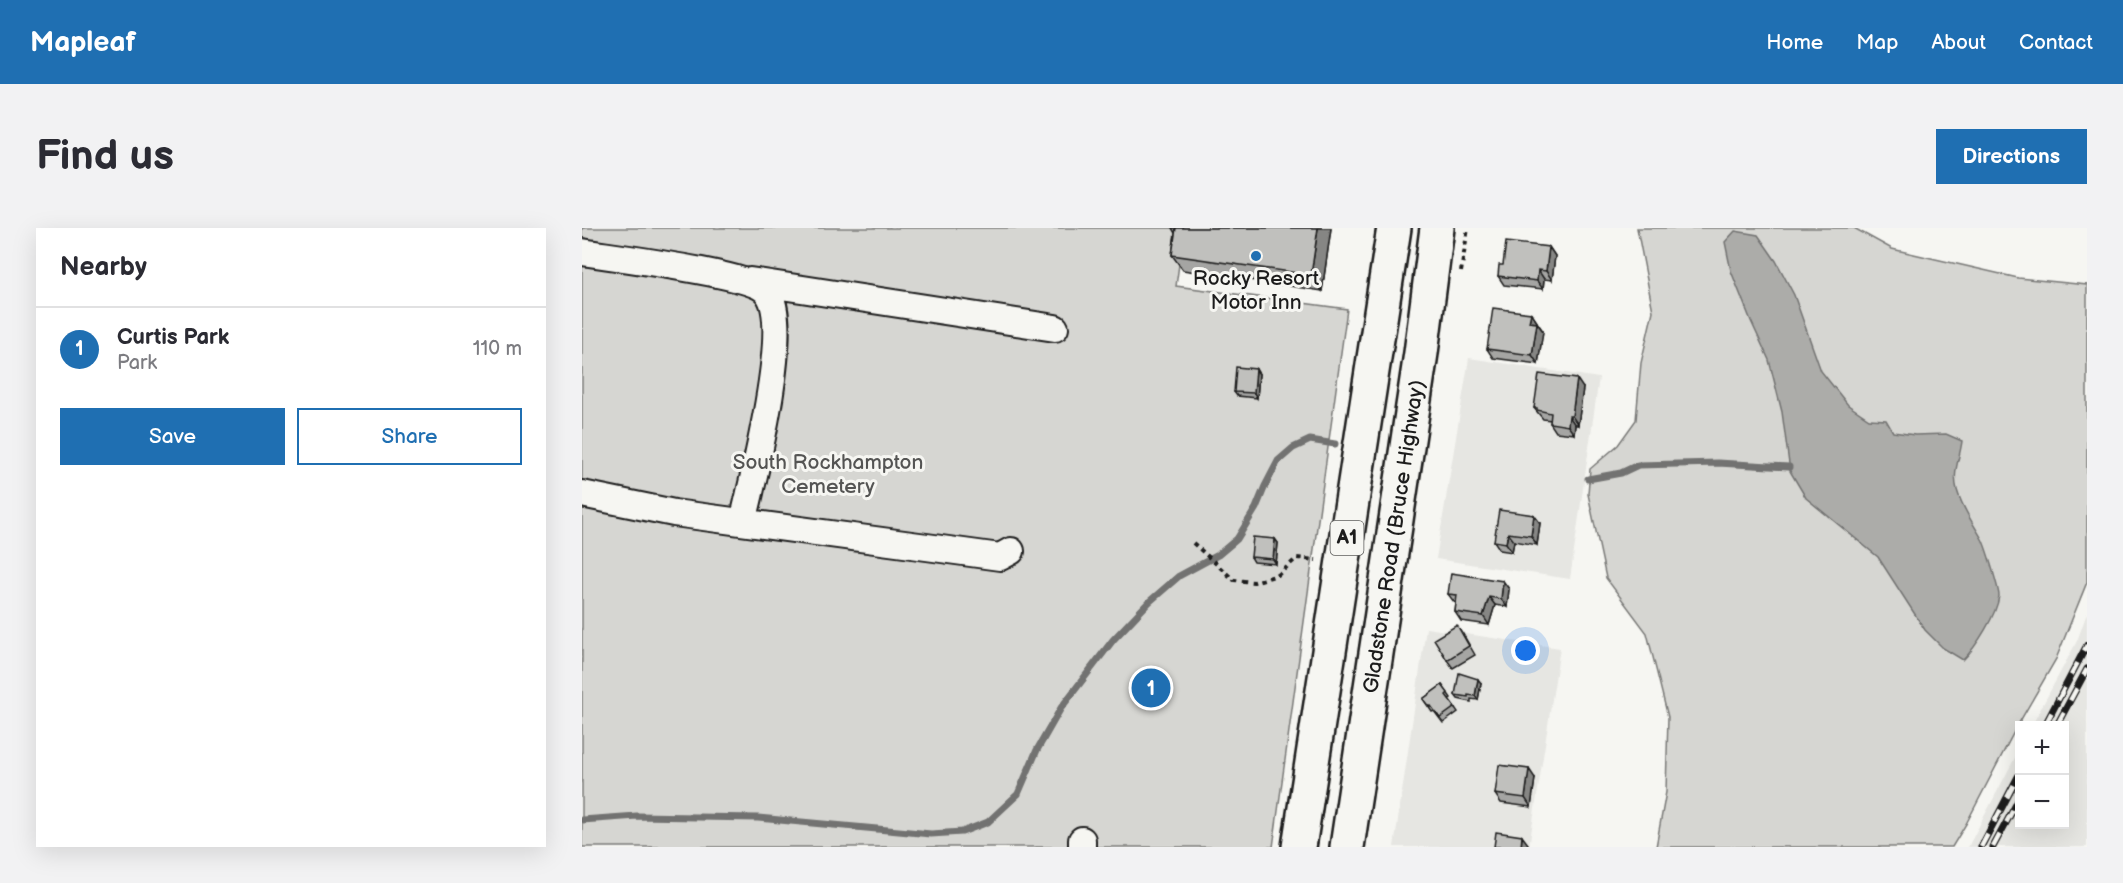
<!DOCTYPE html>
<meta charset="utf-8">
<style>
:root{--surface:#fff;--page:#f2f2f3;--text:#2b2b33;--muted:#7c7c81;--line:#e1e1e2;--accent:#1f6fb2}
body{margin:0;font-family:"Balsamiq Sans",sans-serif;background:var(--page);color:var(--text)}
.controls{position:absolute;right:18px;bottom:18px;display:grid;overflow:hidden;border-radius:0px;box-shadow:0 6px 24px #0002}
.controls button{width:54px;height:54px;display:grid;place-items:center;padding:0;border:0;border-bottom:2px solid var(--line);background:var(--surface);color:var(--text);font:30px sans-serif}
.you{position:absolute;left:944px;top:423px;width:21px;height:21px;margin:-15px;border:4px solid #fff;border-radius:50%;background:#1a73e8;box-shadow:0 0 0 9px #1a73e833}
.badge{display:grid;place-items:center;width:39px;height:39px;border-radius:50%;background:var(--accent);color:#fff;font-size:20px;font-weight:700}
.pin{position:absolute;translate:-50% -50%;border:3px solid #fff;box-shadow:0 2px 6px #0006}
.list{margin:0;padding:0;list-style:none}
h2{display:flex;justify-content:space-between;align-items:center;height:78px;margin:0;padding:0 24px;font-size:26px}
h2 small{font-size:20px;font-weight:400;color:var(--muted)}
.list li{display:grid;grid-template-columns:39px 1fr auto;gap:18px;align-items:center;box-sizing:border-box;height:84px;padding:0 24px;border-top:2px solid var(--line)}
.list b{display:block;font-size:22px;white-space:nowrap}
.list p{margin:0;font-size:20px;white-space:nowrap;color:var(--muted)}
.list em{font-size:20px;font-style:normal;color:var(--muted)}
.actions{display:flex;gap:12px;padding:18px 24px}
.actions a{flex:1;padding:14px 0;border:2px solid var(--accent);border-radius:0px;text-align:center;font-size:21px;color:var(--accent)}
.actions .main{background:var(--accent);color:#fff}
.map{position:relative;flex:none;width:1505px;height:619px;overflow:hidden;border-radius:0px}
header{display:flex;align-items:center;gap:36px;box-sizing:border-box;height:84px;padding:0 30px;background:var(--accent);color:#fff}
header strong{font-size:28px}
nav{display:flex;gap:33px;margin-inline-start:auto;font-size:21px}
.intro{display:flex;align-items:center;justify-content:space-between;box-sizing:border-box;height:144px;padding:0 36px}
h1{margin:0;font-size:42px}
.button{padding:15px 27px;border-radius:0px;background:var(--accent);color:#fff;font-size:21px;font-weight:700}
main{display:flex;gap:36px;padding:0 36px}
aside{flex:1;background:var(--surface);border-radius:0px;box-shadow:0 6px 24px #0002}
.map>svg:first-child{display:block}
</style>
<header>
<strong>Mapleaf</strong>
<nav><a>Home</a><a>Map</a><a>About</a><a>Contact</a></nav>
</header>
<div class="intro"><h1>Find us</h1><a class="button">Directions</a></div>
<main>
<aside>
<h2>Nearby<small></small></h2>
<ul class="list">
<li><span class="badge">1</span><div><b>Curtis Park</b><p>Park</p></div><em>110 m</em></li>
</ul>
<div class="actions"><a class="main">Save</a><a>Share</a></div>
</aside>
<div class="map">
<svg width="1505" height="619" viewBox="0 0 1505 619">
<rect width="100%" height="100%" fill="#f6f6f2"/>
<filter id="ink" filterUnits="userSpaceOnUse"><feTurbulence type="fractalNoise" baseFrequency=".0167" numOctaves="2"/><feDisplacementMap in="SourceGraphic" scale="12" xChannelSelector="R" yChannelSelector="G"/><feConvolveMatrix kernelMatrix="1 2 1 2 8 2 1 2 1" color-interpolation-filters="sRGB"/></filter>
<g filter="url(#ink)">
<path fill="#e6e6e2" d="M887,130L1017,150L988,351L854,331Z
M1505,385V619H1386L1437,522L1438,596H1482V497H1450L1495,413Z
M844,400L978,420L947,619H812Z"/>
<path fill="#d6d6d2" stroke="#797977" stroke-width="1.5" d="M0,0H602L594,58L765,81L691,619H0Z
M1055,0H1272L1310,21L1436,50L1505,57V354L1474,431L1434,500L1384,596L1370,619H1074L1084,564L1086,489L1065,405L1024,350L1006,266L1008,241L1036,217L1054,192L1059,135L1071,83Z"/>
<path fill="#acaca9" stroke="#727271" stroke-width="1.5" d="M1153,3L1176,7L1194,33L1212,67L1239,143L1266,177L1287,191L1304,192L1311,204L1333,207L1364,206L1380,213C1378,230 1370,244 1375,262C1380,280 1391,295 1400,311C1404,318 1417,362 1417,368C1415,386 1394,419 1381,432L1361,420L1343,402L1296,329L1224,270L1208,243L1200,184L1187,132L1169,93L1149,43L1143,14Z"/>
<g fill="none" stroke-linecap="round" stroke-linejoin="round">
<path stroke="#727271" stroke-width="7" d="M1006,251L1039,245L1056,237L1136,235L1207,239
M0,592L55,588L176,590L349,606L380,604L406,594L436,566L455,522L479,480L531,412L567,374L597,348L636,327L655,311L674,280L683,258L696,233L711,220L728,212L753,216"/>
<g stroke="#1c1c1c" stroke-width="30">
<path id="minor" d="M0,24C30,29 172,46 186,65C210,98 171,252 161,294
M168,53L473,100
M0,266L92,285L352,320L418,329L429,323
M500,619V612"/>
</g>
<g stroke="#1c1c1c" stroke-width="38">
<g id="highway">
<path d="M717,619L812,0"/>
<path id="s1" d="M765,619L839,125L855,0"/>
</g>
</g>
<path stroke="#1c1c1c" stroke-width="4" stroke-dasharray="4.5 4.5" stroke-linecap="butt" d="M879,44L886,0
M611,315L652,352L672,354L696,347L715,330L734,332"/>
<use href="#minor" stroke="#f6f6f2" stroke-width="26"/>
<use href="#highway" stroke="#f6f6f2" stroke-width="33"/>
<g stroke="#1c1c1c" stroke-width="7">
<path id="rail" d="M1463,497L1505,417
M1475,497L1505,441
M1399,619L1438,545
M1411,619L1438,569"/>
</g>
<use href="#rail" stroke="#f6f6f2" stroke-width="4.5" stroke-dasharray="14" stroke-linecap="butt"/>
</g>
<path fill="#a5a5a3" stroke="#1c1c1c" stroke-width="1.5" d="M590,0H749L740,63L601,42L590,27L593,5Z
M967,19L973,28L970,52L962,51L961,61L922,57L916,48L921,37Z
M949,85L961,103L956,136L911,130L905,121Z
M677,146L675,170L655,168L652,164Z
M1001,160L996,197H993L992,206L974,204L968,195L969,192L961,191L952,180Z
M952,287L958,295L955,317L932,313L930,324L918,322L912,313Z
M693,311L696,315L694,336L672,334L669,329Z
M921,353L927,361L925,379L913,377L907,397L879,393L873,384L874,375L872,374L866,366Z
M881,406L893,427L871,440L865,432Z
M899,455L896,472L889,471V474L876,471L873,467Z
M860,457L869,470L867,471L876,484L861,495L852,483L850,484L841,471Z
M953,550L949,579L919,575L913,566Z"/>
<path fill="#868684" stroke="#1c1c1c" stroke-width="1.5" d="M736,0H749L740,63L729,47Z
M967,19L973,28L970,52L964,43Z
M956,42L962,51L961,61L955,53Z
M949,85L955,94L953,103L947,94Z
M955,95L961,103L956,136L950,127Z
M674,141L677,146L675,170L672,165Z
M995,151L1001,160L996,197L990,188Z
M987,188L993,197L992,206L986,198Z
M952,287L958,295L955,317L949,308Z
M926,305L932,313L930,324L924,315Z
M693,311L696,315L694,336L691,331Z
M921,353L927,361L925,379L919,371Z
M907,369L913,377L907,397L901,388Z
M896,451L899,455L896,472L893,468Z
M947,541L953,550L949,579L943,570Z
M940,608L946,616V619H939Z"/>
<path fill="#c0c0bd" stroke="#1c1c1c" stroke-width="1.5" d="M594,0H736L729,47L590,27Z
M924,14L967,19L964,43L956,42L955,53L916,48L917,37H921Z
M911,80L949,85L947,94L955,95L950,127L905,121Z
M654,139L674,141L672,165L652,164Z
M957,146L995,151L990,188H987L986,198L968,195L969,185L955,182V180H952Z
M917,282L952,287L949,308L926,305L924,315L912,313Z
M671,309L693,311L691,331L669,329Z
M869,345L921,353L919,371L907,369L901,388L873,384L875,367L866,366Z
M875,397L887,418L865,432L852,411Z
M877,445L896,451L893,468L886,467V469L873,467Z
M860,457L866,465L864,467L873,479L858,490L849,478L847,479L841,471Z
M917,537L947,541L943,570L913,566Z
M914,604L940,608L939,619H912Z"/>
</g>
<circle fill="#1f6fb2" stroke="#f6f6f2" stroke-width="2" cx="674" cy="28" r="6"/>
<g text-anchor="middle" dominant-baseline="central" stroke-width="6" stroke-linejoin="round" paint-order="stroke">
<rect fill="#f6f6f2" stroke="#5d5d5c" stroke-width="1.5" x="748.5" y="293" width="33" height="34" rx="4.5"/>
<g font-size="20" font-weight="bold" fill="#1c1c1c">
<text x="765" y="310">A1</text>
</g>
<g font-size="21" fill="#1c1c1c" stroke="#f6f6f2">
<text x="674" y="50">Rocky Resort<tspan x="674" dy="24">Motor Inn</tspan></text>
</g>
<g font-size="21" fill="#545453" stroke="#f6f6f2">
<text x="246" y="234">South Rockhampton<tspan x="246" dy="24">Cemetery</tspan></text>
</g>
<g font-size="21" fill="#1c1c1c" stroke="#f6f6f2">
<text stroke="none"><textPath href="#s1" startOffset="314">Gladstone Road (Bruce Highway)</textPath></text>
</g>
</g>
</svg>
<div class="controls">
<button>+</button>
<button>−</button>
</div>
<div class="you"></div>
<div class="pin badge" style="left:569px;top:460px">1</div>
</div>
</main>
